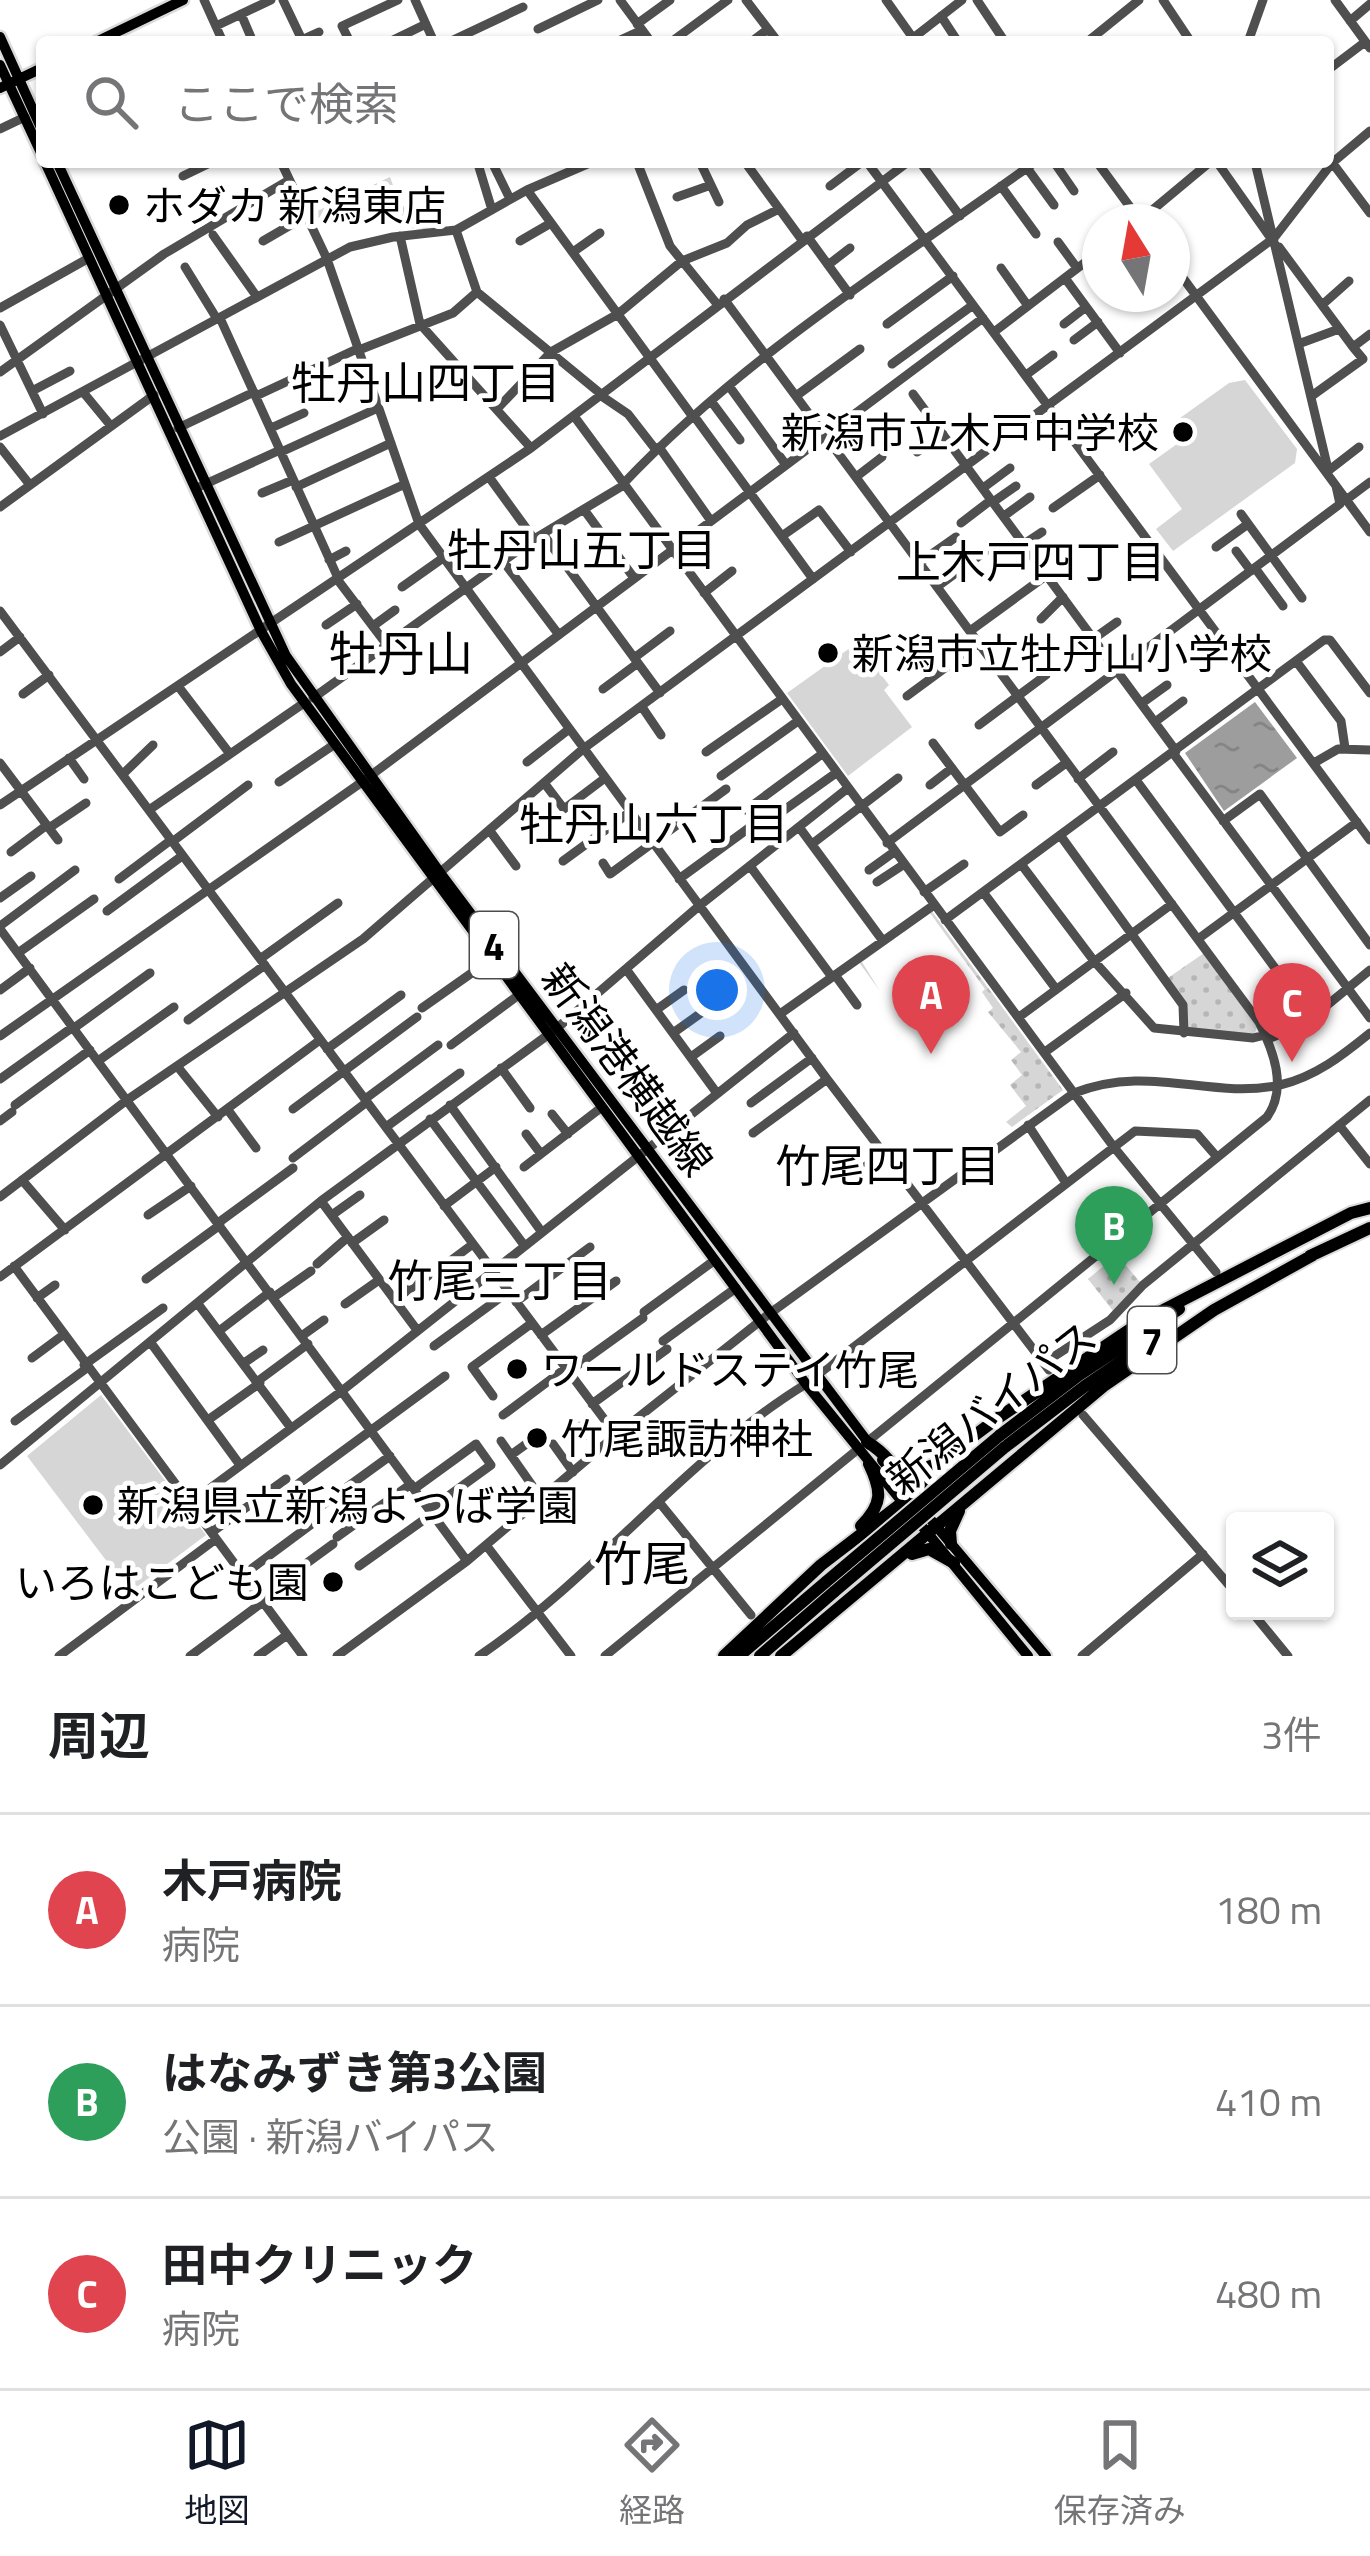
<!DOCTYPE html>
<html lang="ja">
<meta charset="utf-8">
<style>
:root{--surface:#fff;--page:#f6f6f6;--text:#202124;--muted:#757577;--line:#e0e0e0;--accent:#111827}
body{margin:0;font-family:"Titillium Web","Noto Sans JP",sans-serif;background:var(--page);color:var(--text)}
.controls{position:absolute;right:36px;bottom:36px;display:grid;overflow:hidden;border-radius:12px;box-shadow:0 3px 9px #0004}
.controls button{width:108px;height:108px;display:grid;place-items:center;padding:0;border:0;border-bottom:3px solid var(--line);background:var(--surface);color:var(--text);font:60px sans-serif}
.compass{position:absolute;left:1082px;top:204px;width:108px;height:108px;border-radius:50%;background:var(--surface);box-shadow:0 3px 9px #0004;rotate:349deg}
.you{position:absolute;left:717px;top:990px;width:42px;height:42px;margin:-30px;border:9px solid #fff;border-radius:50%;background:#1a73e8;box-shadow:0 0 0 18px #1a73e833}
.badge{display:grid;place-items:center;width:78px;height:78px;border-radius:50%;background:var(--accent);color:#fff;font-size:39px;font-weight:700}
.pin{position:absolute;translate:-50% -99px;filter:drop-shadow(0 3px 6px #0008)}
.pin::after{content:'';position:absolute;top:63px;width:42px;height:36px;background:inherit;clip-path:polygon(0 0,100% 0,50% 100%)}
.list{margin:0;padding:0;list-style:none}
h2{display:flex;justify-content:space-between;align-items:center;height:156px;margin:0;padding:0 48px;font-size:51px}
h2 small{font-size:39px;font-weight:400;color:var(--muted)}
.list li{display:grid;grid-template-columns:78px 1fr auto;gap:36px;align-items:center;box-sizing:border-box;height:192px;padding:0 48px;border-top:3px solid var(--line)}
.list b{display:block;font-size:45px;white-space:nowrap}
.list p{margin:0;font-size:39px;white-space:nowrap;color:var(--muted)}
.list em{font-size:39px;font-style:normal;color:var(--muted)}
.icon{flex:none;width:66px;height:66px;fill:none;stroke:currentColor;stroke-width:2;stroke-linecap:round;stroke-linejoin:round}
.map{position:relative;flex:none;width:1370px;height:1656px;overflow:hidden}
.search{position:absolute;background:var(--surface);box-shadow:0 3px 9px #0004;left:36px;right:36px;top:36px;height:132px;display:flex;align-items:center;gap:30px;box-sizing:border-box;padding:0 42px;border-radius:12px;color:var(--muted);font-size:45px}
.sheet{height:732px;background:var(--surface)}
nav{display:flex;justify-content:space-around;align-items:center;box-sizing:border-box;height:168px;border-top:3px solid var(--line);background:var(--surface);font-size:33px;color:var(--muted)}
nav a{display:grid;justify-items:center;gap:6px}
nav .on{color:var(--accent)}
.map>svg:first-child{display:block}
</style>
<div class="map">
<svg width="1370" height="1656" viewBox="0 0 1370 1656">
<defs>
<pattern id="green-dots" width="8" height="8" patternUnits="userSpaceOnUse" patternTransform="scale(3)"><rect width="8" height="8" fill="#d6d6d6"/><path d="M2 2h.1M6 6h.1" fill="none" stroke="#b6b6b6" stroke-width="1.8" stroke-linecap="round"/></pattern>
<pattern id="water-ripples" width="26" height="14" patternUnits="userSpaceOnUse" patternTransform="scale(3)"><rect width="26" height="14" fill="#9d9d9d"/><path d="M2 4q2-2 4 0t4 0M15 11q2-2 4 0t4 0" fill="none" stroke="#858585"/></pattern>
</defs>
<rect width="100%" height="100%" fill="#fff"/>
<path fill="url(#green-dots)" d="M390,177L401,207L414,203L417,207L437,201L443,231L428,232L403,226L402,216L377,203L370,204L364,197L314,220L311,214Z
M931,910L1063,1090L1012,1127L1006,1122L1026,1106L1010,1085L1022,1075L1011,1060L1021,1052L988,1012L993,1008L982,992L985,989L930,913L862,962L880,991L858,961Z
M1207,951L1259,1022L1253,1038L1184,1033L1185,1011L1165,980Z
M1117,1255L1140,1282L1113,1311L1088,1279Z"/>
<path fill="#d6d6d6" d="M1245,380L1297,449L1295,463L1173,551L1156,529L1182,509L1149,464L1191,434L1180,418L1229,383Z
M857,643L889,685L884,690L912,727L848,776L787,693Z
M101,1395L206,1535L130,1592L27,1456Z"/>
<path fill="url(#water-ripples)" d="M1255,702L1297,758L1224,811L1185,753Z"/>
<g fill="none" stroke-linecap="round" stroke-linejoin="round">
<g stroke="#dbdbdb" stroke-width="15">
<path id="major" d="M0,37L42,130
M96,42L183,0
M0,65L42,155
M0,88L42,68
M45,162L261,631L291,684L806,1384L1028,1656
M57,162L286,656L441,874L870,1445
M882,1460L915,1501
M931,1520L1046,1656"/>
</g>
<g stroke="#dbdbdb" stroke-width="16">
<path id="highway" d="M1310,1256L1370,1228
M999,1436L1079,1375L1179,1309
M867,1442C903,1463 886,1483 936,1464
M1005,1447L1085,1386L1165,1332
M861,1526C883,1504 882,1491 869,1464
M951,1544L950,1531L959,1511
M912,1554L929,1549L954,1563
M724,1656L821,1565L911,1496L936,1464L998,1418L1144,1320L1351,1213L1370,1208
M739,1656L827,1581
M760,1656L835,1591
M781,1656L1105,1385L1214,1310L1313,1255"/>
</g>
<path stroke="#4f4f4f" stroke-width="9" d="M204,0L223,42
M283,0L303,42
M415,0L434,42
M620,0L651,42
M746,0L778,42
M886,0L913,38
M977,0L1005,42
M1163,0L1191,42
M1335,0L1370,48
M241,14L253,42
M941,16L958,42
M1350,21L1370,4
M637,24L670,0
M216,26L271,0
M538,29L598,0
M297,42L319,32
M350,42L342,26L398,0
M389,42L426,24
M449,42L523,7
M616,42L642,30
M671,42L728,0
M751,42L768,29
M908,42L962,0
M1087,42L1139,0
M1248,42L1263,0
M1328,70L1365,42
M0,129L25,117
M1328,157L1370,213
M281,162L327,259L419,524L827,1079L1049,1370
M492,162L510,199
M637,162L670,246L717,304
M700,162L719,202
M745,162L802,240
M867,162L1370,840
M920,162L960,216
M1054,162L1074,191
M1097,162L1141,222
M1217,162L1272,240
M1255,162L1328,469
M478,164L492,210
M1027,168L1054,205
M183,176L212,162
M830,186L862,162
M1001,186L1036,234
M527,190L693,417
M677,197L711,185
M1138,222L1210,162
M456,230L477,292L601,394
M213,235L257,297
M400,236L420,324L531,448
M807,236L850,295
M263,241L306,216
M520,241L551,223
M1058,242L1077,268
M1279,247L1353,347
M573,252L600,233
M1172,263L1370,532
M828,265L850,248
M185,267L217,319
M1001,268L1028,306
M1065,278L1120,353
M724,299L1259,1022C1273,1050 1288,1088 1267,1117L867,1442
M1322,305L1349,281
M0,308L89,258
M220,318L338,578
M887,324L953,276
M1064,324L1086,307
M0,325L43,414
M994,332L1100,251
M1074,340L1098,322
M1301,343L1339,329
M359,350L453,313L477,292
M892,364L973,305
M0,372L164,254L289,180
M1026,375L1053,355
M729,386L786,465
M32,391L70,371
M83,392L111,426
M913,394L1176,751
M600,395L628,414L656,450
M1313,395L1363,359L1353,347L1370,334
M256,396L359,348
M796,396L860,349
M711,401L740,440
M498,408L551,352L618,314L682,261L727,243L747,225L779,209
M574,416L1113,1146L1216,1272
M694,416L813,579
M178,428L254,392
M271,428L304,413
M0,436L350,247L393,237L456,230L527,190L592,162
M0,447L30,485
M659,447L711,521
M281,452L378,408
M917,452L943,434
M1328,471L1359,447
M489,477L534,539
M856,477L882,457
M623,484C742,358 895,263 1035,162
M201,486L280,450
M296,487L391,443
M983,488L1010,468
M262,493L293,480
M1346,500L1370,482
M993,502L1016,486
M0,507L154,395
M1053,508L1100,475
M585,511L634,578
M1241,514L1302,598
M1004,516L1030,497
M961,523L991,500
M543,534L660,693
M782,536L819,510L851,552
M279,542L405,484
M1024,544L1042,532
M1216,547L1248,524
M1236,551L1251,571
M329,560L346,551
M503,561L559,635
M919,563L956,537
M1040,566L1056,553
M1255,568L1283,606
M337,579L387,645
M402,587L443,558
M937,587L994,545
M704,593L732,571
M0,611L616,1435
M1041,619L1063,597
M326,625L357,604
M373,626L395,610
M970,631L1047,575
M0,652L20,637
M1068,657L1117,622
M634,658L670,631
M1296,661L1341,721L1345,748
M178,686L230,754
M603,689L638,663
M23,694L49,675
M907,696L979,643
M313,698L534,539L624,485
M1142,703L1167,685
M642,707L661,735
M1155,722L1183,701
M979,725L1046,675
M933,743L1000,832L1023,815
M706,752L782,699
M1173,753L1370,1018
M69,758L84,779
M527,762L568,730
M0,763L58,840
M1314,763L1338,749L1370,750
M123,774L153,745
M721,776L798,721
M1078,779L1113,752
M1136,780L1312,1018
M279,782L335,744
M545,784L564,809L605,778
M930,785L952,768
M1036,785L1066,763
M0,805L531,448L908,162
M149,810L304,703
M746,810L822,754
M1223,821L1260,794L1370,945
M799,827L883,941
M49,828L86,803
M759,828L836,773
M490,831L516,866
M1060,835L1183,1005L1184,1033
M172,842L248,785
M887,843L1340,504L1336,486
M812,844L898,778
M11,852L47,825
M563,861L630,812
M603,863L610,874L726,789
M1021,864L1094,961L1154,1028L1253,1038L1265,1035
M750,866L832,977
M869,870L894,852
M119,879L171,840
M679,879L753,825
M877,882L903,865
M924,892L964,864
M983,892L1056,989
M0,898L31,876
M107,911L182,856
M945,920L1324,640H1330L1370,693
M0,926L75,870
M0,929L467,1561
M1198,939L1357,822
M18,953L94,899
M260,959L338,903
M626,969L716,1092
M835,975L857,1005
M0,990L30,968
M422,1008L493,958
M656,1010L684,990
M780,1014L934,905
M1019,1017L1172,904
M188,1020L265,965
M74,1028L150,973
M673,1033L701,1013
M0,1036L362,782L983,318
M1268,1039L1303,1025L1370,970
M451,1045L520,994
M327,1049L401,995
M1045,1052L1126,993
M691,1057L720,1036
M98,1061L174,1007
M177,1066L218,1117
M501,1068L530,1108
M0,1079L73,1027
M365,1099L438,1045
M751,1103L812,1058
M15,1105L90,1050
M450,1105L541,1231
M293,1109L417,1017
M228,1110L256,1148
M552,1114L568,1134
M430,1119L524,1245
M0,1121L12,1112
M1028,1125L1066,1183
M1339,1125L1370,1164
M386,1127L460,1073
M753,1133L827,1079
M526,1134L541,1154
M293,1158L367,1102
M524,1167L602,1107
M851,1177L883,1154
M22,1180L65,1230
M0,1197L127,1100L363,939L583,749L1274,238L1332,163L1370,131
M321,1201L417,1330
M444,1206L496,1167
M148,1215L191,1186
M332,1215L360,1195
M218,1223L293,1168
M352,1243L384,1220
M317,1264L348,1237
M14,1266L303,1656
M438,1270L473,1244
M0,1277L320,1040
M146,1279L220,1225
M274,1297L311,1271
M37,1298L55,1285
M394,1300L428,1276
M516,1302L590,1247
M198,1304L291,1428
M345,1304L379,1280
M644,1312L715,1260
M219,1331L270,1292
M303,1335L324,1320
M541,1335L616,1281
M663,1341L736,1288
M151,1343L240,1465
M434,1346L508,1292
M32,1358L63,1335
M244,1363L263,1350
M1044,1363L1110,1320L1143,1285L1370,1100
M84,1365L163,1308
M568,1372L643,1318
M816,1376L1135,1131L1197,1134L1217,1157
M258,1381L308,1344
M493,1396L472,1367L532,1323
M592,1404L667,1349
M503,1415L566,1368
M1083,1415L1235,1592
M208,1420L260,1383
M15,1421L87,1368
M581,1426L600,1449
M501,1441L541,1498
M553,1444L573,1472
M511,1455L529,1442
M0,1465L321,1201L556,1029L699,906L848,788
M298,1484L445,1376
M414,1489L476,1444L491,1465L429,1510
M659,1502L751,1615
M190,1503L343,1390L794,1033
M321,1506L390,1456
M212,1532L286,1479
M337,1537L411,1484
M486,1545L571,1656
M359,1566L432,1514
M243,1575L316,1521
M259,1598L333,1544
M1251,1611L1288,1656
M59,1656L216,1539
M190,1656L263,1602
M258,1656L287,1635
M337,1656L467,1561L616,1435L769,1314L1074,1093C1150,1063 1209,1100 1280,1085C1315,1077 1343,1055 1370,1033
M479,1656C596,1577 685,1458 806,1384
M605,1656L857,1450
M1082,1656L1203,1554"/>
<use href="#major" stroke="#000" stroke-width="10"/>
<use href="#highway" stroke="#000" stroke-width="12"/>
<g stroke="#dbdbdb" stroke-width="16" stroke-linecap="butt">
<path id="highway-bridge" d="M827,1581L999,1436
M835,1591L1005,1447"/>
</g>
<use href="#highway-bridge" stroke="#000" stroke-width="12"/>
</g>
<g fill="#000" stroke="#fff" stroke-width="4.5">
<circle cx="119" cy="205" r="12"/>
<circle cx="1183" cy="432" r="12"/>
<circle cx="828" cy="653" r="12"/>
<circle cx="517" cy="1369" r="12"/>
<circle cx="537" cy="1438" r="12"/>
<circle cx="93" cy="1505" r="12"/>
<circle cx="333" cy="1582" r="12"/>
</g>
<g text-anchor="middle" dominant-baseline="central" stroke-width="10" stroke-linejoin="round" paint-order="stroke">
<g fill="#fff" stroke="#4c4c4c" stroke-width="3">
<rect x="470" y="912" width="48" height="66" rx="9"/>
<rect x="1128" y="1307" width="48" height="66" rx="9"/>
</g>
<g font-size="39" font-weight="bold" fill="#000">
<text x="494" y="945">4</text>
<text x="1152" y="1340">7</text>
</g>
<g font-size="42" fill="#000" stroke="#fff" text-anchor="start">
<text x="143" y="205">ホダカ 新潟東店</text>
<text x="1159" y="432" text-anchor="end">新潟市立木戸中学校</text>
<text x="852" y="653">新潟市立牡丹山小学校</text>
<text x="541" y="1369">ワールドステイ竹尾</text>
<text x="561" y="1438">竹尾諏訪神社</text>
<text x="117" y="1505">新潟県立新潟よつば学園</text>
<text x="309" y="1582" text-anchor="end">いろはこども園</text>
</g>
<g font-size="42" fill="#000" stroke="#fff">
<text transform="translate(628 1069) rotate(53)">新潟港横越線</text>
<text transform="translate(991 1407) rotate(-38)">新潟バイパス</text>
</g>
<g font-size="45" fill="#000" stroke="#fff">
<text x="426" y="382">牡丹山四丁目</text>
<text x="582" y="549">牡丹山五丁目</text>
<text x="1031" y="561">上木戸四丁目</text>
<text x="654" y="823">牡丹山六丁目</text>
<text x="888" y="1165">竹尾四丁目</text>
<text x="500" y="1280">竹尾三丁目</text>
</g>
<g font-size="48" fill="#000" stroke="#fff">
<text x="401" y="653">牡丹山</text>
<text x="642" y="1563">竹尾</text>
</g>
</g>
</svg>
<div class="controls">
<button><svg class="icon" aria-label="layers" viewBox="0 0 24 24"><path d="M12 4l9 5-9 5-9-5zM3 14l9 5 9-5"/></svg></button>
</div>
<svg class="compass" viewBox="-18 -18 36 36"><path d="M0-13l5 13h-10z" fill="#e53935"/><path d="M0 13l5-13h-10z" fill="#757577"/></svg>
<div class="you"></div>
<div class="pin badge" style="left:931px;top:1054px;background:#e0444e">A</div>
<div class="pin badge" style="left:1114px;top:1285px;background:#2e9e5b">B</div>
<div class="pin badge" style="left:1292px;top:1062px;background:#e0444e">C</div>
<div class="search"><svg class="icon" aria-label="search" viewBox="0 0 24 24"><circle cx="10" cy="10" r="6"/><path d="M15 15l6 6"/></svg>ここで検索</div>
</div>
<section class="sheet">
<h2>周辺<small>3件</small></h2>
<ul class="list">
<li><span class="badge" style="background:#e0444e">A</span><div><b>木戸病院</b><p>病院</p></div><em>180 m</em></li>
<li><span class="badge" style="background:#2e9e5b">B</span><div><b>はなみずき第3公園</b><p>公園 · 新潟バイパス</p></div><em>410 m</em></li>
<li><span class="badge" style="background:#e0444e">C</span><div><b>田中クリニック</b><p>病院</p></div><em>480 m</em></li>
</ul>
</section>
<nav>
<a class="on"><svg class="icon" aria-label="map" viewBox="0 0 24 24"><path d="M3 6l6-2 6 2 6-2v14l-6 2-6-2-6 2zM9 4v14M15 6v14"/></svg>地図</a>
<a><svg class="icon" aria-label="directions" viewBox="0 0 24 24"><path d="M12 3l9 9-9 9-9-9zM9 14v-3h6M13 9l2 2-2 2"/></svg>経路</a>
<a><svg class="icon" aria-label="saved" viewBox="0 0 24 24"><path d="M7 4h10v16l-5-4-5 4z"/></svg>保存済み</a>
</nav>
